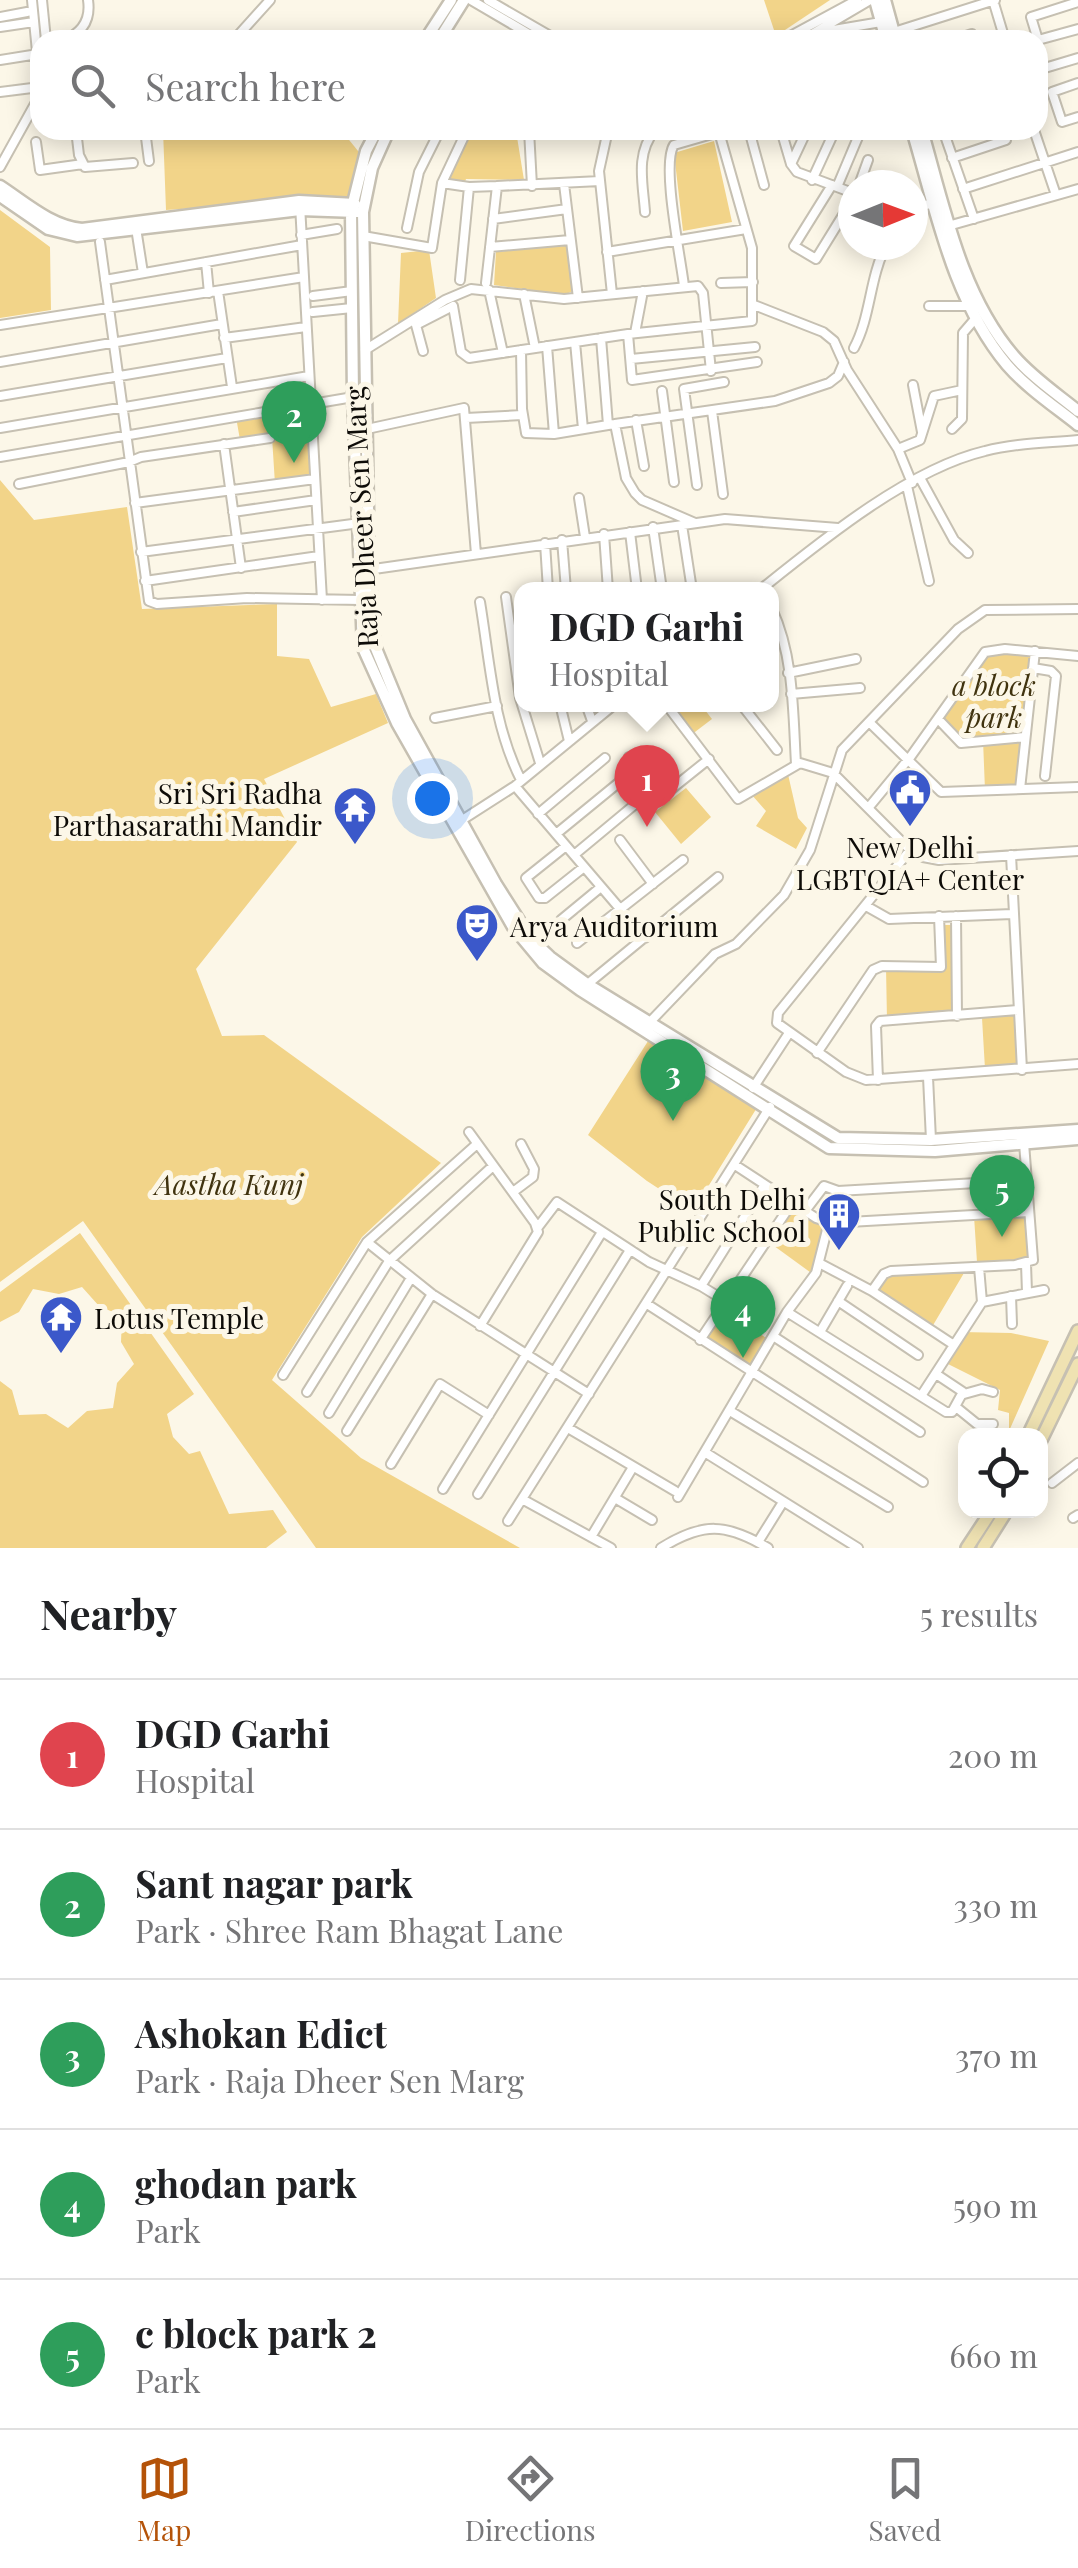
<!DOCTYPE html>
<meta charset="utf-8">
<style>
:root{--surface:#fff;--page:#f6f6f6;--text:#202124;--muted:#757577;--line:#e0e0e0;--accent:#b45309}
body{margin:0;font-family:"Playfair Display",serif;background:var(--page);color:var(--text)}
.controls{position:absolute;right:30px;bottom:30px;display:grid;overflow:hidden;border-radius:20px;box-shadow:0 5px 25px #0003}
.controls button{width:90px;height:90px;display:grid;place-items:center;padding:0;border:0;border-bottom:2px solid var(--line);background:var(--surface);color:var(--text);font:50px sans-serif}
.compass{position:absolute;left:838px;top:170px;width:90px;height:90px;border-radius:50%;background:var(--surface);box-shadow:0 5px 25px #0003;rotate:89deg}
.you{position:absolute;left:432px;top:798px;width:35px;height:35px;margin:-25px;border:8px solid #fff;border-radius:50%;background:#1a73e8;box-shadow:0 0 0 15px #1a73e833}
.badge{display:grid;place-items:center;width:65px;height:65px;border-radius:50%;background:var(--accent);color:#fff;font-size:32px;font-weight:700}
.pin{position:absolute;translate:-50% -82px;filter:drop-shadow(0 2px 5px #0008)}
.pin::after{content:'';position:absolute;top:52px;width:35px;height:30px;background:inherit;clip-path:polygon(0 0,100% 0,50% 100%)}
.popup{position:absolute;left:514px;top:582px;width:265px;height:130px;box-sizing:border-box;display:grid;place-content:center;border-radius:20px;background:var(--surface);filter:drop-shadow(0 2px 8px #0005);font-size:32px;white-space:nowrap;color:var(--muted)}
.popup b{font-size:38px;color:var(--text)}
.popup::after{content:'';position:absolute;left:50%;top:100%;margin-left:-20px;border:20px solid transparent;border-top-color:var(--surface)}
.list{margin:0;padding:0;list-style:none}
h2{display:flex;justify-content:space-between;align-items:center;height:130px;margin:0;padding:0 40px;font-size:42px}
h2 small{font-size:32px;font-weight:400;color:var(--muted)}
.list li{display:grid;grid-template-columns:65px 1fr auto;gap:30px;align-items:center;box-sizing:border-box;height:150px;padding:0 40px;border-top:2px solid var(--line)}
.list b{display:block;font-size:38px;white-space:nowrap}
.list p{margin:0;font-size:32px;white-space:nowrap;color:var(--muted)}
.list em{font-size:32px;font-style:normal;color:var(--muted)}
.icon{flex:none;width:55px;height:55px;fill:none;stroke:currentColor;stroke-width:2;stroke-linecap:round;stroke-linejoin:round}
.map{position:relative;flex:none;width:1078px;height:1548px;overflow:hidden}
.search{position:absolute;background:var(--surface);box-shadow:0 5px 25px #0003;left:30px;right:30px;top:30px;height:110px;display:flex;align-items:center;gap:25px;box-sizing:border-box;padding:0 35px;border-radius:30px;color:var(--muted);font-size:38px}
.sheet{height:880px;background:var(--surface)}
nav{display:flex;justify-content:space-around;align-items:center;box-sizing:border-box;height:140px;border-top:2px solid var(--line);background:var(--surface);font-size:28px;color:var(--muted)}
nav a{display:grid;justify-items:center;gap:5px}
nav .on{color:var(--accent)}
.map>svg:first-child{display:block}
</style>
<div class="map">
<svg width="1078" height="1548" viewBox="0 0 1078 1548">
<rect width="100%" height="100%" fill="#fcf7e8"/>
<path fill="#f2d489" d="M764,0H830L776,36Z
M163,130H341L367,162L362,197L166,210Z
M468,130H520L517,137L524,180L466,179L463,187L447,188L448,174Z
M714,141L732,222L683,231L674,153Z
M0,210L50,247L51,310L0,318Z
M567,244L573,291L564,295L494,285L496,252Z
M429,250L436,298L398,324L401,253Z
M280,410L282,443L313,438L315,479L275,484L272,437L240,440L236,417Z
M0,480L34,520L127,507L142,609L277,604V656L309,659L331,707L376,694L388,723L264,779L297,842L196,969L222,1036L264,1035L441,1163L362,1237L272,1380L361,1458L520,1548H316L83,1221L0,1282Z
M1035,651L1020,789L985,790L983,740L961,743L938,719L985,652Z
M667,705H701L712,719L691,735Z
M787,770L798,818L807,828L796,849L756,826L766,811L751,794Z
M686,788L711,817L681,844L655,812Z
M939,925H958L960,1014L887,1020L886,967H940Z
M1017,1014L1020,1067L985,1069L982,1018Z
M650,1038L758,1106L693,1211L647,1181L588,1135Z
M792,1203L827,1222L814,1275L770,1243Z
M974,1216H1026L1032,1259L977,1262Z
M80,1233L194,1394L167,1414L173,1437L189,1454L200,1451L229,1514L273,1510L287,1532L266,1548H0V1381L12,1390L19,1415L46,1414L68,1428L87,1411L113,1408L117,1383L134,1364L121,1342L122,1316L99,1306L82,1287L59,1294L33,1289L19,1312L0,1322V1292Z
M959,1266L964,1273L929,1332L866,1292L883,1270Z
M726,1312L771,1341L751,1374L701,1342Z
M961,1332L1011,1333L1049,1341L1009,1431V1413L998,1410L1000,1390L944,1362Z"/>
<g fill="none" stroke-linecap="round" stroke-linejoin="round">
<g stroke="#c6c0b2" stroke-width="12">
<path id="minor" d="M32,0L40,83
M42,0L46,40
M471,0L539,40
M488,0L557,40
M993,0L1005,40
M0,17L27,12
M0,27L34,22
M822,32L881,22
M894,32L995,0
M64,40C82,33 91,20 88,0
M234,40L270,0
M783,40L857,0
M802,40L870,0
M954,40L972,34L976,40
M1038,40L1031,17L1078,2
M1038,40L1078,29
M0,60L38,54
M1038,70L1078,58
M1078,83L1052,92L1062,122L1078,117
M0,92L40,87
M76,130L79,155L85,167L133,163
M145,130L149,161
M529,130L532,186
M608,130L599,171L612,294
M749,130L764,185
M781,130L791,164L797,172L853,193
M943,130L974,219
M1034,130L1056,195
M36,142L40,170L83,164
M952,158L1006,140V130
M791,164L807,130
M0,167L40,95
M812,180L835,130
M442,183L469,187
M564,184L578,298
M832,185L794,246L816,259L853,199
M859,185L868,160
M837,187L861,130
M963,189L1078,152
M300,205L322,600
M913,208L934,203
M645,212C643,183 635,154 655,130
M493,219L567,209
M948,226L1078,189
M136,228L143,273
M407,228L419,172L440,130
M301,235L337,229
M363,236L432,248L442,183L467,130
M100,242L149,601L157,604L247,598L360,600
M490,247L570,240
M607,252L746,229
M206,262L209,293
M105,280L302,245
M460,280L469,187L497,186
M486,283L497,186L600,181
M721,283L753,282
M684,286C681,259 661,164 674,145L726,130
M489,290L503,353
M218,291L232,387
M524,294L535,348
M313,296L352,291
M754,305L823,332L834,341L847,370L898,449L912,483
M929,306H969
M313,312L352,308
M0,325L304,277
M635,333L643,291
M628,334L632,380L757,362
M224,338L306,327
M601,338L608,425L615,424L626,478L635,493L642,500L695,523
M575,342L583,429
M547,346L554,434
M854,348C871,316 869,280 886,245
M365,350L445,300L471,289L564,299L698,286L703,293L711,371
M521,350L522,409L526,433L554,434L608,425
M423,351L416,325L453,306L461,352L469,358L628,334L752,321V248L719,132
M631,359L755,347
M0,362L222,324
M913,385L922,432
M662,391L674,482
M0,396L227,358
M712,411L723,494
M466,418L522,415
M636,420L644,466
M615,424L775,401L829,383L838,376L844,362
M0,428L309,376
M367,429L464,408L476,554
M952,429L962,419L963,333L975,319
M224,444L241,568
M898,449L920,440L934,396L962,390
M0,457L365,395
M920,478L954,540L968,553
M19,484L129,462L141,457L270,438
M697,485L684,389L724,382
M907,486L929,581
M579,498L585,537
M135,503L315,479
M233,512L316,500
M682,525L692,590
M653,527L662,590
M630,532L637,590
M604,534L608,590
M562,540L566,590
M545,543L548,590
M141,552L360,523
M367,570L725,519L838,528
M145,581L319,556
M760,590C821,541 909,469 985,451C1015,443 1047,443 1078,440
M506,597L520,698L540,763
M480,602C490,662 493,725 521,780
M772,609C794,656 793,713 796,764
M1033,668L1051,671L1056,676L1045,776
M788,673L856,659
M791,694L860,688
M560,704L569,741
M586,704L592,721
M666,704L738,799L800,763L833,773L910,850L923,857L939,860L1078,851
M741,704L777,750
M435,718L497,706
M938,719L961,743L1025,737
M869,722L941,792L1078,787
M629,757L664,795L709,759
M515,786L645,938
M1020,789L1035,651
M869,807L911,756L985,652L1005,649L1078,656
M538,814L605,758
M459,822L515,786L615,704
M556,834L622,780
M620,840L653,884
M566,846L526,878L539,898H545L584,867
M910,850L778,1013L777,1023L846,1072L866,1080L1078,1064
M574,855L639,801L644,809L664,795
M1011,855L1022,1070
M866,906L889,919L1012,914
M956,916L957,1016
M561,920L601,887
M577,943L683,860
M584,987L718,877
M649,1023L715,954L736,944L784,895L810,850L842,750L958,629L985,610L1078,609
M817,1053L873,970L882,966L941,967L939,916
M928,1077L931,1140
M878,1080L876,1026L880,1021L1018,1010
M753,1088L789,1033
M469,1132L535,1223L538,1232L480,1326
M735,1165L816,1218L831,1223L1029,1212
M513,1192L533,1177L534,1169L521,1144
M805,1211L824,1186L838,1191L994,1182L996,1214
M538,1227L557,1202L649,1262L701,1286L727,1302
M367,1242L432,1294L589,1394
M821,1264L872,1291L954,1345
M1026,1264L1027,1292
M701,1286L764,1186
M872,1291L884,1274L891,1271L1015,1265L1033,1260L1024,1143
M1011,1296L1012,1324
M838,1301L918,1355
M982,1302L1044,1290
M647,1304L923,1482
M787,1312L946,1412H952L963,1392L936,1374
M820,1332L847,1286
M773,1336L920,1432
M700,1340L792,1203
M283,1375L367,1242L477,1144
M307,1392L389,1261L493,1166
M964,1394L982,1389L993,1392
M921,1396L982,1302L979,1267
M956,1407L977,1424H993
M730,1411L888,1507
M329,1413L411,1278
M568,1428L675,1491
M347,1431L432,1294
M706,1453L858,1548
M391,1464L440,1384L489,1415
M1052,1483L1078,1463
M443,1489L602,1232
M478,1494L630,1250
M678,1497L787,1312L816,1273L829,1222
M615,1498L652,1520
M522,1499L611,1548
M1073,1518L1078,1515
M508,1521L770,1107
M591,1537L633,1467
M758,1542L783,1502
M661,1548C703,1522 726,1523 768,1548"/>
</g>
<g stroke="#c6c0b2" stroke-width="15">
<path id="tertiary" d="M875,0L886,40
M885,0L896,40
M425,40L451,0
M439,40L464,0
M377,130L366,151L351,211L353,397L363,648L397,723L513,927L543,963L580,990L829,1148L935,1151L1078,1139
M389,130L372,168L363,212L369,570L375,646L405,719L496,884L531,939L550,957L587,984L838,1138L931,1140L1078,1130
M912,130C936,210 952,299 1007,365C1027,388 1054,406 1078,425
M922,130C944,206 961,295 1014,356C1032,377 1057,394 1078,411
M0,186C26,203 51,226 82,229L299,201L355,204
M0,196L48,229L77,236L300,210L357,212"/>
</g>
<g stroke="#c6c0b2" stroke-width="16">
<path id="secondary" d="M1028,1436L1078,1331
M1040,1442L1078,1364
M967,1548L992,1510
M983,1548L1007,1510"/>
</g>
<use href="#minor" stroke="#fff" stroke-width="8"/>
<use href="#tertiary" stroke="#fff" stroke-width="10"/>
<use href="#secondary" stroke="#efe2b2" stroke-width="11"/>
</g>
<defs>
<g id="civic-pin" transform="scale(2.25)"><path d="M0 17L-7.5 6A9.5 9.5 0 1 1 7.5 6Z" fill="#3b58ca" stroke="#fcf7e8"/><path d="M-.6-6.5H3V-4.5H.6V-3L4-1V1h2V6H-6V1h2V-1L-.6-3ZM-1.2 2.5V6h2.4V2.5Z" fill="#fff"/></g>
<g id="temple-pin" transform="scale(2.25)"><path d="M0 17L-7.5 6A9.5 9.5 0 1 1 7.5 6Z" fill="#3b58ca" stroke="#fcf7e8"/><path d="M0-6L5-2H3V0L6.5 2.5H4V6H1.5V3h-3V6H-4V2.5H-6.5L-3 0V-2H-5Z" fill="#fff"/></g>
<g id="theatre-pin" transform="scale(2.25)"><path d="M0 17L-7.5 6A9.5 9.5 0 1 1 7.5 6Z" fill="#3b58ca" stroke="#fcf7e8"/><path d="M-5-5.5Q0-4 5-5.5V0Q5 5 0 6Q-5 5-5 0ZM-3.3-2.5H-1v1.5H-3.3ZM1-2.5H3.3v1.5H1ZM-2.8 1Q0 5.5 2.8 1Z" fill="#fff"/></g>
<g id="building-pin" transform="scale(2.25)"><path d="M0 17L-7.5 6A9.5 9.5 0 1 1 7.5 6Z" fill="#3b58ca" stroke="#fcf7e8"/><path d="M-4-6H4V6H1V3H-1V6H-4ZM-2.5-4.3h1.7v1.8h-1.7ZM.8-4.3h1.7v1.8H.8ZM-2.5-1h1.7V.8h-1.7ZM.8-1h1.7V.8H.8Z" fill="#fff"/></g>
</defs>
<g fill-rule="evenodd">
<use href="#civic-pin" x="910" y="790"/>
<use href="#temple-pin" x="355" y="808"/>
<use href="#theatre-pin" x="477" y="925"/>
<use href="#building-pin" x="839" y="1214"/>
<use href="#temple-pin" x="61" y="1317"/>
</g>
<g text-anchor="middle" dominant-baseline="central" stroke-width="10" stroke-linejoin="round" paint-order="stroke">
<g font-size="28" fill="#0e0c08" stroke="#fcf7e8">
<text transform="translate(360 517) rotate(-93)">Raja Dheer Sen Marg</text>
</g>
<g font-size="28" font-style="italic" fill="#40330f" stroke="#fcf7e8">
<text x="994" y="684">a block<tspan x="994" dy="32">park</tspan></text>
<text x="229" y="1183">Aastha Kunj</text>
</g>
<g font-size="28" fill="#0e0c08" stroke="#fcf7e8" text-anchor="end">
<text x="322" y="792">Sri Sri Radha<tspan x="322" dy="32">Parthasarathi Mandir</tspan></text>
<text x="910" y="846" text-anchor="middle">New Delhi<tspan x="910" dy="32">LGBTQIA+ Center</tspan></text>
<text x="510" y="925" text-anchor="start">Arya Auditorium</text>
<text x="806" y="1198">South Delhi<tspan x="806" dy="32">Public School</tspan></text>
<text x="94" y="1317" text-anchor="start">Lotus Temple</text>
</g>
</g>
</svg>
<div class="controls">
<button><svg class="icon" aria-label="locate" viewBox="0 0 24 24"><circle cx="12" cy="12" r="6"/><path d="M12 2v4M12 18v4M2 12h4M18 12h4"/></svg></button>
</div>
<svg class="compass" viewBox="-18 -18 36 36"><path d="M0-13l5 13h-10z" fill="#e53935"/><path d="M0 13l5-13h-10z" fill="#757577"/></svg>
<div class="you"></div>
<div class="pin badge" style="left:647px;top:827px;background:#e0444e">1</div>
<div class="popup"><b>DGD Garhi</b>Hospital</div>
<div class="pin badge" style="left:294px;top:463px;background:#2e9e5b">2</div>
<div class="pin badge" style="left:673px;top:1121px;background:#2e9e5b">3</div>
<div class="pin badge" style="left:743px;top:1358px;background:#2e9e5b">4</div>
<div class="pin badge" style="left:1002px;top:1237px;background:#2e9e5b">5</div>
<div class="search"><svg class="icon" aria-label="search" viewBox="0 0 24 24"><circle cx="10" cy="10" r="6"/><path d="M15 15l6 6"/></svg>Search here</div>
</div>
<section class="sheet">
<h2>Nearby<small>5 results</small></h2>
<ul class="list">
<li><span class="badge" style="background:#e0444e">1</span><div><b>DGD Garhi</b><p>Hospital</p></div><em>200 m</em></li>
<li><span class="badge" style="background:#2e9e5b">2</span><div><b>Sant nagar park</b><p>Park · Shree Ram Bhagat Lane</p></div><em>330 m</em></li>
<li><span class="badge" style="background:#2e9e5b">3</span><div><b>Ashokan Edict</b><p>Park · Raja Dheer Sen Marg</p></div><em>370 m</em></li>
<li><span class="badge" style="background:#2e9e5b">4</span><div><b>ghodan park</b><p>Park</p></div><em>590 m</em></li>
<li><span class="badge" style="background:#2e9e5b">5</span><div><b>c block park 2</b><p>Park</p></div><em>660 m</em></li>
</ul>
</section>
<nav>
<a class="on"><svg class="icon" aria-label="map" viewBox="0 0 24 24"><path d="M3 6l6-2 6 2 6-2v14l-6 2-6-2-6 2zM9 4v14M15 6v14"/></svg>Map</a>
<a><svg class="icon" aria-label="directions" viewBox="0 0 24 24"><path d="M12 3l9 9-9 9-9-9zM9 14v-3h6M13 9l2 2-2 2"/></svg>Directions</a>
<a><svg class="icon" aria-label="saved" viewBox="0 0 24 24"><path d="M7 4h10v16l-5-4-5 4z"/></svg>Saved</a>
</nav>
